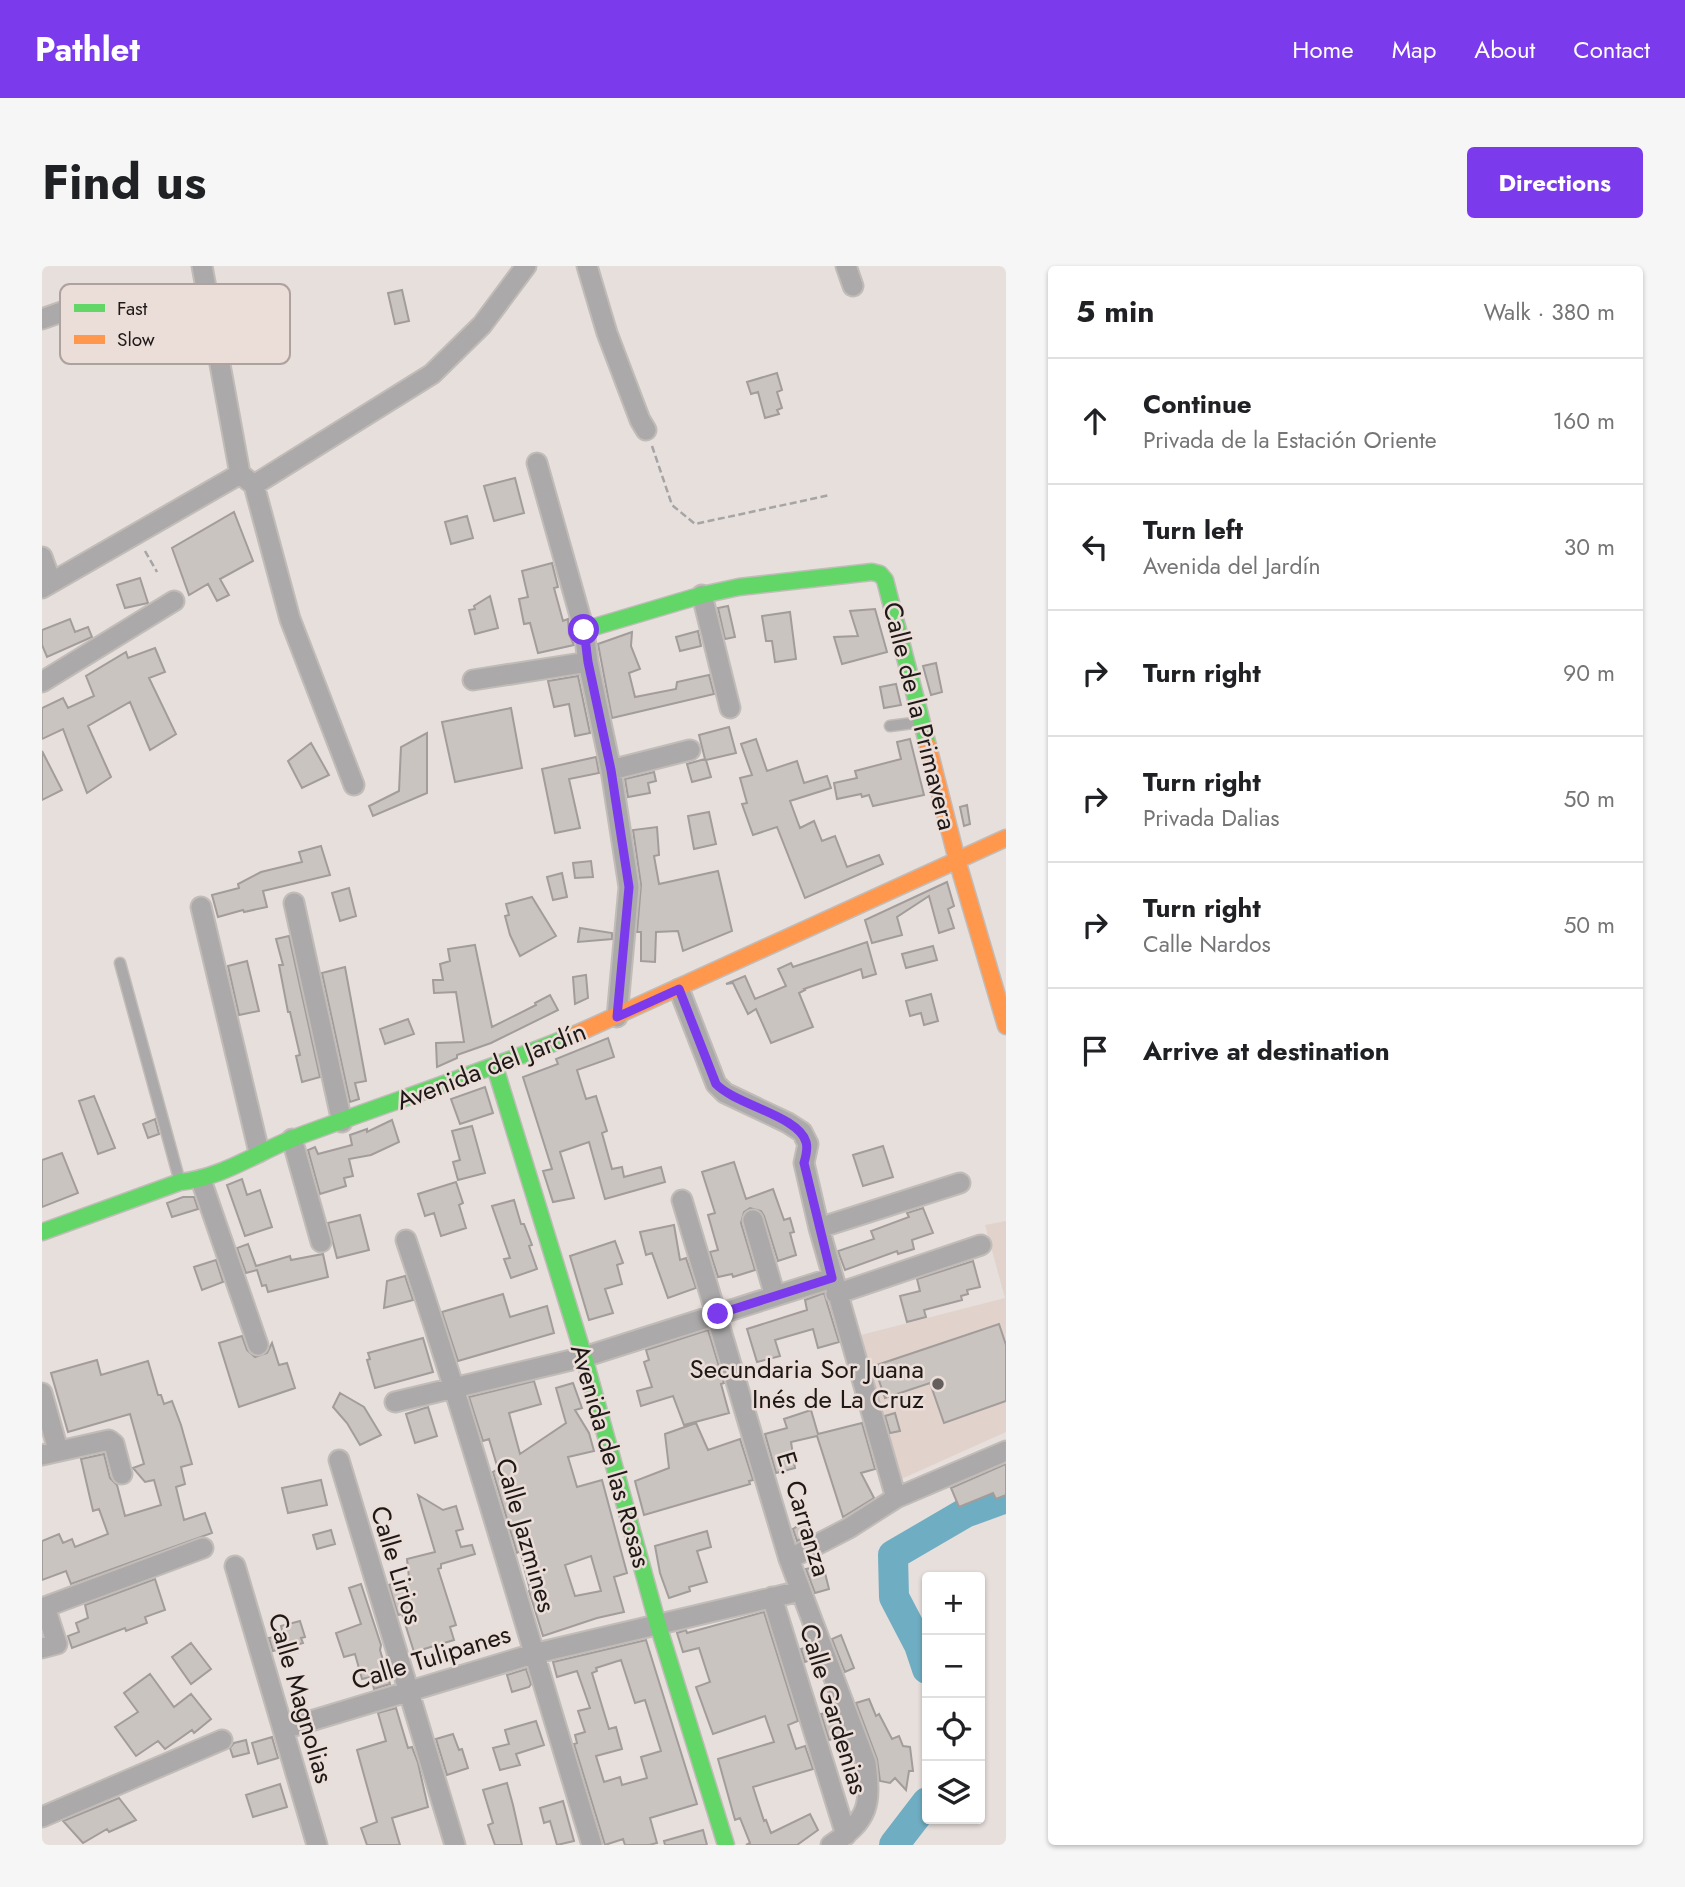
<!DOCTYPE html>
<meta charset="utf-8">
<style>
:root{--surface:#fff;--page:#f6f6f6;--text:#202124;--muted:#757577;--line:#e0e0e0;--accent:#7c3aed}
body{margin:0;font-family:Jost,sans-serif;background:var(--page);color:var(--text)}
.controls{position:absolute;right:21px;bottom:21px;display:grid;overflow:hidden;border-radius:7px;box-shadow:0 2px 5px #0004}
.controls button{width:63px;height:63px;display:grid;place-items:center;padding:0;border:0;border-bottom:2px solid var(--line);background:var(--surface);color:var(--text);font:35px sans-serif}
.stop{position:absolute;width:21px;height:21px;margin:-16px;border:5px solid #7c3aed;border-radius:50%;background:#fff}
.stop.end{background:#7c3aed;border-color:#fff;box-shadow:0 2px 7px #0008}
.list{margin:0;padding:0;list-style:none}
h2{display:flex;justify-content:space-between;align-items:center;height:91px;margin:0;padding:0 28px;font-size:30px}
h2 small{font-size:23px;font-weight:400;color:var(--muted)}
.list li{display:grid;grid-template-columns:46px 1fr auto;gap:21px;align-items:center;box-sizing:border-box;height:126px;padding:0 28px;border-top:2px solid var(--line)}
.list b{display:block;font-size:26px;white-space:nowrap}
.list p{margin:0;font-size:23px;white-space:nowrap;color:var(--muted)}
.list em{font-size:23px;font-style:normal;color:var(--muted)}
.icon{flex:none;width:38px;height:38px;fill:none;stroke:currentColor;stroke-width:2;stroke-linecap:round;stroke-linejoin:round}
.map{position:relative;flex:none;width:964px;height:1579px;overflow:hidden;border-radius:7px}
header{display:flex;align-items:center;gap:42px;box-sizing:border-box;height:98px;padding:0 35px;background:var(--accent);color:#fff}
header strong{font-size:33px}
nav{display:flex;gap:38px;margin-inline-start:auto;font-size:24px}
.intro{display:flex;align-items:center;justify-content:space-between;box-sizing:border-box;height:168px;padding:0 42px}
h1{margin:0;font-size:49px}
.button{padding:18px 32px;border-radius:7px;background:var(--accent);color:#fff;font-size:24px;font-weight:700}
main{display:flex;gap:42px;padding:0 42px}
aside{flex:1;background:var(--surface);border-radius:7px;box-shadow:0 2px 5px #0004}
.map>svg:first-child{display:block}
</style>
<header>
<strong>Pathlet</strong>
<nav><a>Home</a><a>Map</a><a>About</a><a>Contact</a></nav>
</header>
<div class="intro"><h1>Find us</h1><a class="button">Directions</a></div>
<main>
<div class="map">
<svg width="964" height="1579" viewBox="0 0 964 1579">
<rect width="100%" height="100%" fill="#e7dfdc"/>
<path fill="#e2d2cc" d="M964,955V1166L855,1215L815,1070L963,1032L943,959Z"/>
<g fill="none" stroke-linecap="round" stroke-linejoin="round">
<path stroke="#6fadc2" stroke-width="30" d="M885,1403L877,1379L852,1331L851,1289L923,1247L964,1232
M852,1579L885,1536"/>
</g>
<path fill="#cac4c1" stroke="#a29c9a" stroke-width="2" fill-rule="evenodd" d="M360,24L367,55L353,58L346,27Z
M735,107L740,124L735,126L740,142L735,144L737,148L723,152L716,126L709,128L705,116Z
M473,212L482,247L452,255L442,220Z
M192,246L211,295L178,313L187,329L175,335L166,318L147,329L130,282Z
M425,250L431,272L409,278L403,256Z
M510,297L516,321L512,322L521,355L526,353L527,368L532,379L496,387L488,357L482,358L477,333L486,331L480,305Z
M98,312L106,337L83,342L75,319Z
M448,330L456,362L433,368L427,344L433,343L432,340Z
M686,340L693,371L683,373L676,342Z
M833,343L845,386L800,398L792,371L816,370L808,345Z
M748,346L754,393L733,396L730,375H724L720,350Z
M28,353L33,366L46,361L50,371L5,391L0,379V364Z
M656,365L659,380L638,385L634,371Z
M590,366L589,380L598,403L587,407L593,431L634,423L635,416L667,409L672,428L570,452L556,378Z
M113,382L123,406L107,412L134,468L108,484L88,436L46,460L69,511L45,527L21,463L0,473V442L21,432L26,442L52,430L44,410L84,386L86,392Z
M894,397L900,426L889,429L881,400Z
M536,410L548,467L533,470L527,438L512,441L506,415Z
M854,418L859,439L842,442L838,421Z
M469,442L480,502L413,516L400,456Z
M687,461L694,487L664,494L669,511L650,516L645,498L663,493L657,469Z
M385,467V527L331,550L327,540L357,525L359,481Z
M714,473L725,505L755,495L762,517L785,510L789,522L748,535L758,562L772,555L780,575L793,570L805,601L837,589L841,598L763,632L735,561L711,569L700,538L705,537L698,512L710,509L699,478Z
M868,473L882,529L831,540L827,529L820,531L819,528L795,533L792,517L815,512L813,505L859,493L855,476Z
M269,477L287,509L260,522L246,495Z
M0,485L20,524L0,534Z
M554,491L557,507L527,513L538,562L513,567L500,503Z
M612,506L614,515L606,517L608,527L586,531L583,513Z
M925,539L928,558L922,560L918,541Z
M667,546L674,578L652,583L646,550Z
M615,561L617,589L612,590L617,618L676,605L690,665L641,685L636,665L614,666L613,696L599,695V666H595L599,619L591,564Z
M279,580L288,609L221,625L225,641L202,646L201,644L176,651L170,629L197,622L196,618L219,606L260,596L257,586Z
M549,595L551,611L533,612L531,597Z
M520,607L525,631L511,634L505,611Z
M905,616L912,640L906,643L912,662L897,667L887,630L855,651L860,669L830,677L823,654Z
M307,622L314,650L298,655L290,627Z
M490,631L514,670L478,690L468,669L463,650L467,649L464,638Z
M538,662L570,667V673L536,676Z
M247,670L278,811L260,816L254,790L258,789L248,746H246L237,699H241L234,673Z
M825,676L834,708L821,712L819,703L762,723L763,724L757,727L771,761L729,777L714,743L706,748L691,717L684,718L703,710L713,733L744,720L736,703L749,697L751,701Z
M433,679L450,761L494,739L493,737L508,729L516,744L449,777L415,789V792L395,801L394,777L422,776L414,726L392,727L391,714H401L398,698L408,695L406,683Z
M891,680L895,694L864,702L860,688Z
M205,695L217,745L197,749L186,700Z
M303,701L324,815L313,817L317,833L308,836L280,707Z
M544,709L546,732L533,738L531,711Z
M889,728L896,755L882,759L879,747L868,750L864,735Z
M366,753L372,768L343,778L338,763Z
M566,772L572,791L535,804L544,833L554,830L565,865L560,867L570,903L580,901L582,911L619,901L623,916L563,933L547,876L518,886L532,932L511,936L501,905L510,903L481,811L516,798L514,793Z
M443,821L451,847L418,858L409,833Z
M52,830L73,882L56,888L37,835Z
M113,853L117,868L106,872L101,858Z
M350,854L357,876L329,889L307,893L311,910L302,912L304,920L278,928L266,884L273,881L276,888L310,879L308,869L325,863V866Z
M430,860L443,907L416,914L411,896L418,894L410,865Z
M841,880L851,911L821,920L811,889Z
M20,887L36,927L0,941V894Z
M692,896L704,933L731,923L742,954L748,952L752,966L748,967L754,989L736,995L722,950L719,945L708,942L702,946L699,957L713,1004L691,1011L690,1008L676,1011L668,986L676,984L666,949L673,947L660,906Z
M200,913L205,929L218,924L230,961L203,970L185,919Z
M414,916L421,937L417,939L424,962L399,970L392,947L383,950L376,928Z
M141,931H152L156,943L130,951L125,937Z
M472,934L479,958H482L490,979L487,980L495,1003L469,1012L462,993L468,992L450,940Z
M881,942L891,967L870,974L872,983L856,988L855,985L803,1004L796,985L832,973L829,965L867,951L865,947Z
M318,949L327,984L295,992L286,957Z
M632,959L638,994L644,992L654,1022L626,1032L610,987L604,989L598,966Z
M573,975L581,997L575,999L580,1018L563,1023L571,1047L547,1054L528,990Z
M206,978L214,1000L248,990L249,994L281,988L286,1011L226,1026L224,1019L220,1020L215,1004L204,1007L195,982Z
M174,994L181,1016L160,1024L152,1001Z
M931,995L938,1021L925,1024L926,1028L919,1030L920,1034L882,1044L884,1051L865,1056L858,1030L878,1025L875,1013Z
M363,1010L371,1034L342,1042L345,1015Z
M782,1027L797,1076L776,1082L771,1063L733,1074L738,1090L715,1096L705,1063L765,1044L763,1034Z
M461,1028L468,1051L505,1040L512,1067L416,1095L400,1046Z
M957,1058L964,1079V1135L902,1157L888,1117L843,1132L832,1100Z
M666,1064L682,1117L679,1118L687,1147L642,1159L631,1130L599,1140L595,1125L610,1121L602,1096L607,1094L604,1084Z
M200,1070L205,1084L213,1091L225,1087L230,1077L237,1099L245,1097L253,1122L197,1141L177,1077Z
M381,1072L391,1106L333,1122L325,1094L328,1093L326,1087Z
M55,1094L59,1109L106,1095L116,1129H119L122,1138L130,1135L139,1159L150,1198L139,1201L143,1218L134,1221L142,1254L163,1247L170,1267L29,1318L24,1305L0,1314V1275L17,1268L21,1277L30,1273L33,1281L66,1268L57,1243L51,1245L39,1193L62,1188L68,1212L75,1219L83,1250L119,1239L112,1214L103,1216L91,1202L102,1198L88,1148L26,1166L9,1107Z
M492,1115L499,1138L467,1147L478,1188L524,1157L514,1122L531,1117L540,1142L533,1144L547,1167L552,1185L526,1191L535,1221L560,1214L585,1307L572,1311L582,1346L555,1352L501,1370L487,1325L488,1324L478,1285L475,1287L451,1206L456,1203L447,1173L441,1175L427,1131ZM549,1290L559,1325L533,1330L523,1299Z
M298,1127L322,1141L339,1169L318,1179L305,1157L291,1141Z
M386,1141L395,1170L373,1177L364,1148Z
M769,1144L776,1168L820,1157L833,1203L819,1207L832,1232L801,1251L775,1170L749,1176L753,1202L734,1207L723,1168L745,1162L742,1153Z
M853,1147L858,1165L848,1167L843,1150Z
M654,1157L666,1184L698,1173L711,1214L707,1215L708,1218L602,1249L593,1215L627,1202L623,1168Z
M964,1198V1229L954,1233L951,1227L917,1241L909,1222Z
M279,1214L285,1239L246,1247L240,1222Z
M376,1229L401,1244L414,1240L421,1263L414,1265L419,1281L430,1279L433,1288L399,1298V1302L396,1303L414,1359L408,1361L412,1374L372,1386L360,1348L356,1349L347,1319L367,1312L365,1293L393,1286Z
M764,1255L771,1267L755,1275L751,1263Z
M289,1264L293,1278L275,1283L271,1269Z
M665,1265L669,1281L655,1285L665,1316L647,1321L648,1325L627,1332L618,1307L613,1280Z
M781,1299L787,1323L773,1327L764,1303Z
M113,1313L123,1344L103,1351L105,1357L84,1365L83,1362L30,1382L26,1370L37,1366L34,1357L46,1352L43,1339Z
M319,1318L339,1379L338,1384L348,1418L332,1423L329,1411L320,1413L313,1388L302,1391L294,1367L319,1358L307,1322Z
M722,1346L756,1455L746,1459L754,1483L763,1480L771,1503L711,1521L722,1555L724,1554L729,1567L768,1548L776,1564L755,1579H704L708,1577L698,1552L693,1554L676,1493L732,1476L723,1450L671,1468L654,1421L668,1416L657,1382L641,1386L635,1367L644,1364L645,1367Z
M258,1355L263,1371L259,1372L261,1377L231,1385L227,1372L241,1369L239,1360Z
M799,1369L812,1402L803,1406L790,1373Z
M604,1374L655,1538L608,1552L615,1577L607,1579H583L581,1573L563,1579L532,1478L535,1477L533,1469L543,1466L536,1445L548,1442L535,1405L515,1411L511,1396ZM579,1394L593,1437L603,1434L619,1485L599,1491L605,1512L580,1519L578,1511L562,1516L554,1490L580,1483L574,1461L567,1463L550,1407L555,1405L554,1402Z
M149,1377L169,1403L149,1418L130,1391Z
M767,1381L772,1393L763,1396L759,1383Z
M484,1403L489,1418L487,1421L470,1426L465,1409Z
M108,1408L132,1441L149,1428L169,1453L152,1467L150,1464L123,1483L116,1475L94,1490L73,1461L96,1446L82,1427Z
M827,1433L834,1450L837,1448L850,1473L857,1470L861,1480L868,1481L871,1505H867L864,1524L853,1512L848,1517L838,1515L835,1493L814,1437Z
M354,1442L366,1482L370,1481L376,1497L386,1541L350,1552L358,1579H325L319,1562L335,1556L315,1484L344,1475L336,1447Z
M791,1445L801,1470L787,1474L779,1448Z
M494,1455L502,1479L474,1488L478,1499L458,1504L451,1482L467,1478L463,1464Z
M411,1468L417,1484L420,1483L426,1502L405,1509L394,1473Z
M230,1471L236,1492L216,1498L210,1477Z
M204,1474L207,1487L191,1491L188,1482L192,1477Z
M465,1517L471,1539L480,1579H453L446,1559L451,1557L441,1524Z
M238,1518L245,1541L211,1551L204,1529Z
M77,1532L94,1554L67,1566L65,1563L41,1577L21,1555Z
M521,1535L532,1575L515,1579L508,1555L502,1557L498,1542Z
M661,1564L665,1579H623L622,1575Z"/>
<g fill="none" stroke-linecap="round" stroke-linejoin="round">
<g stroke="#c2bcb9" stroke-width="13">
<path id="lane" d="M848,460L879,456
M78,697L138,916"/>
</g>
<g stroke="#c2bcb9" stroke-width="23">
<path id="street" d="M160,0L198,208L212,219L248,353L312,519
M545,0L565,67L598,154L604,164
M804,0L811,20
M0,53L28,43L106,60L143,73L174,70
M495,197L542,364L546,396L569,504L587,621L575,751
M212,219L390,108L440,59L484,0
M0,291L9,316
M0,322L198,208
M660,329L688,442
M431,414L546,396
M0,416L132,335
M569,504L648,484
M252,637L300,856
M159,641L217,886
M637,723L674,818L683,827L746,857L760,866L766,878L762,897L777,962L854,1232
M250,873L279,976
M159,914L216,1079
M640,934L747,1293L824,1497C829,1539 827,1554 789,1579
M711,954L733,1030
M777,962L918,917
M364,974C431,1174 488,1377 550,1579
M794,1028L939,979
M0,1127L16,1184
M353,1136L542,1091L790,1012
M0,1189L67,1174L72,1178L80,1208
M297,1194L413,1579
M747,1293L807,1262L854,1232L964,1185
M193,1300L275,1579
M730,1331L804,1569
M0,1382L15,1378L3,1341L161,1282
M242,1463L491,1388L758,1325
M0,1551L180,1474"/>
</g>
<g stroke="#c2bcb9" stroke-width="19">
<path id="fast" d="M542,364L660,329L697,321L830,306L838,308L843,314L886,480
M453,801L542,1091L616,1359L684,1579
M0,966L138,916C179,912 214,887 252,872C346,837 441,806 534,768"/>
</g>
<g stroke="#c2bcb9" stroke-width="19">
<path id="slow" d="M886,480L915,594L964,760
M534,768L964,572"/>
</g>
<path stroke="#a6a4a4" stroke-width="2.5" stroke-dasharray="7 3.5" stroke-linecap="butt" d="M610,180L630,239L653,258L788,229
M103,285L115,306"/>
<use href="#lane" stroke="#aba9a9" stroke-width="10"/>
<use href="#street" stroke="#aba9a9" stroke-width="19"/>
<use href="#fast" stroke="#63d668" stroke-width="16"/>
<use href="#slow" stroke="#ff974d" stroke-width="16"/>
</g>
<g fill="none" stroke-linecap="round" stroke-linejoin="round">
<path stroke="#7c3aed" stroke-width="9" d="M542,364L546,396L569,504L587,621L575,751L637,723L674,818C694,839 757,850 764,876C766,882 764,890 762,897L790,1012L676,1048"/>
</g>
<circle fill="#645e5c" stroke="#ebddd8" stroke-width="2.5" cx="896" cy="1118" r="7"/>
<g text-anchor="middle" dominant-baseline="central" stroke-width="5" stroke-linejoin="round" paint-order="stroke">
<g font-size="26" fill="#1e1917" stroke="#ebddd8">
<text transform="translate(878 450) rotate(76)">Calle de la Primavera</text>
<text transform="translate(449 800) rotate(-21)">Avenida del Jardín</text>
<text transform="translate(569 1190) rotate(74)">Avenida de las Rosas</text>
<text transform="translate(762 1248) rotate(73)">E. Carranza</text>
<text transform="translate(484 1269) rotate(74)">Calle Jazmines</text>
<text transform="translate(355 1299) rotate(73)">Calle Lirios</text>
<text transform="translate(389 1391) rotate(-17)">Calle Tulipanes</text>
<text transform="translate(259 1432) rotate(74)">Calle Magnolias</text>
<text transform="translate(792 1443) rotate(73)">Calle Gardenias</text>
</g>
<g font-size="26" fill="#1e1917" stroke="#ebddd8" text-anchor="end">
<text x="882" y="1103">Secundaria Sor Juana<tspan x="882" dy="30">Inés de La Cruz</tspan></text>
</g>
</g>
<rect x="18" y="18" width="230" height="80" rx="10" fill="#ebddd8" stroke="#aea29e" stroke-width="2"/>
<rect x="32" y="38" width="31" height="8" fill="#63d668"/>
<rect x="32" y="69" width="31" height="9" fill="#ff974d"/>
<g font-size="19" fill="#1e1917">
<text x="75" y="49">Fast</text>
<text x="75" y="80">Slow</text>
</g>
</svg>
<div class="controls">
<button>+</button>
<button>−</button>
<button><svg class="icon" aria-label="locate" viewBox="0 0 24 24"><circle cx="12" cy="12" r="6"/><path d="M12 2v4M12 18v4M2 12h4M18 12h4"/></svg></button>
<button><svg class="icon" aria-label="layers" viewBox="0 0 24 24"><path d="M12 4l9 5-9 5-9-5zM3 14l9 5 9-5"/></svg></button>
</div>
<div class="stop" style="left:542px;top:364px"></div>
<div class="stop end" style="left:676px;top:1048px"></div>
</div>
<aside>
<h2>5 min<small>Walk · 380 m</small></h2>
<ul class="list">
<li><svg class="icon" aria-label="ahead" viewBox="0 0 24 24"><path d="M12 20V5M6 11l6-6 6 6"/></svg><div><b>Continue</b><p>Privada de la Estación Oriente</p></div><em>160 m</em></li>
<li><svg class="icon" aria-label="left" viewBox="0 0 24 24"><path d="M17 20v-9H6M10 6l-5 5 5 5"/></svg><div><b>Turn left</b><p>Avenida del Jardín</p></div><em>30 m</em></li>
<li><svg class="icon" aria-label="right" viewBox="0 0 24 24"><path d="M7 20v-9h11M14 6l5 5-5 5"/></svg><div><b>Turn right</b></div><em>90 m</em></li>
<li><svg class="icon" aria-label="right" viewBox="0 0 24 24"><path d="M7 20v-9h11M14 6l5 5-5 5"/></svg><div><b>Turn right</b><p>Privada Dalias</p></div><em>50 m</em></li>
<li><svg class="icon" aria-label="right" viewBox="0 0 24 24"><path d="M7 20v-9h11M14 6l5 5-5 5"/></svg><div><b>Turn right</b><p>Calle Nardos</p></div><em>50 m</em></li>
<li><svg class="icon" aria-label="arrive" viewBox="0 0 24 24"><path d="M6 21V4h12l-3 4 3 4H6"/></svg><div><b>Arrive at destination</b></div></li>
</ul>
</aside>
</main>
